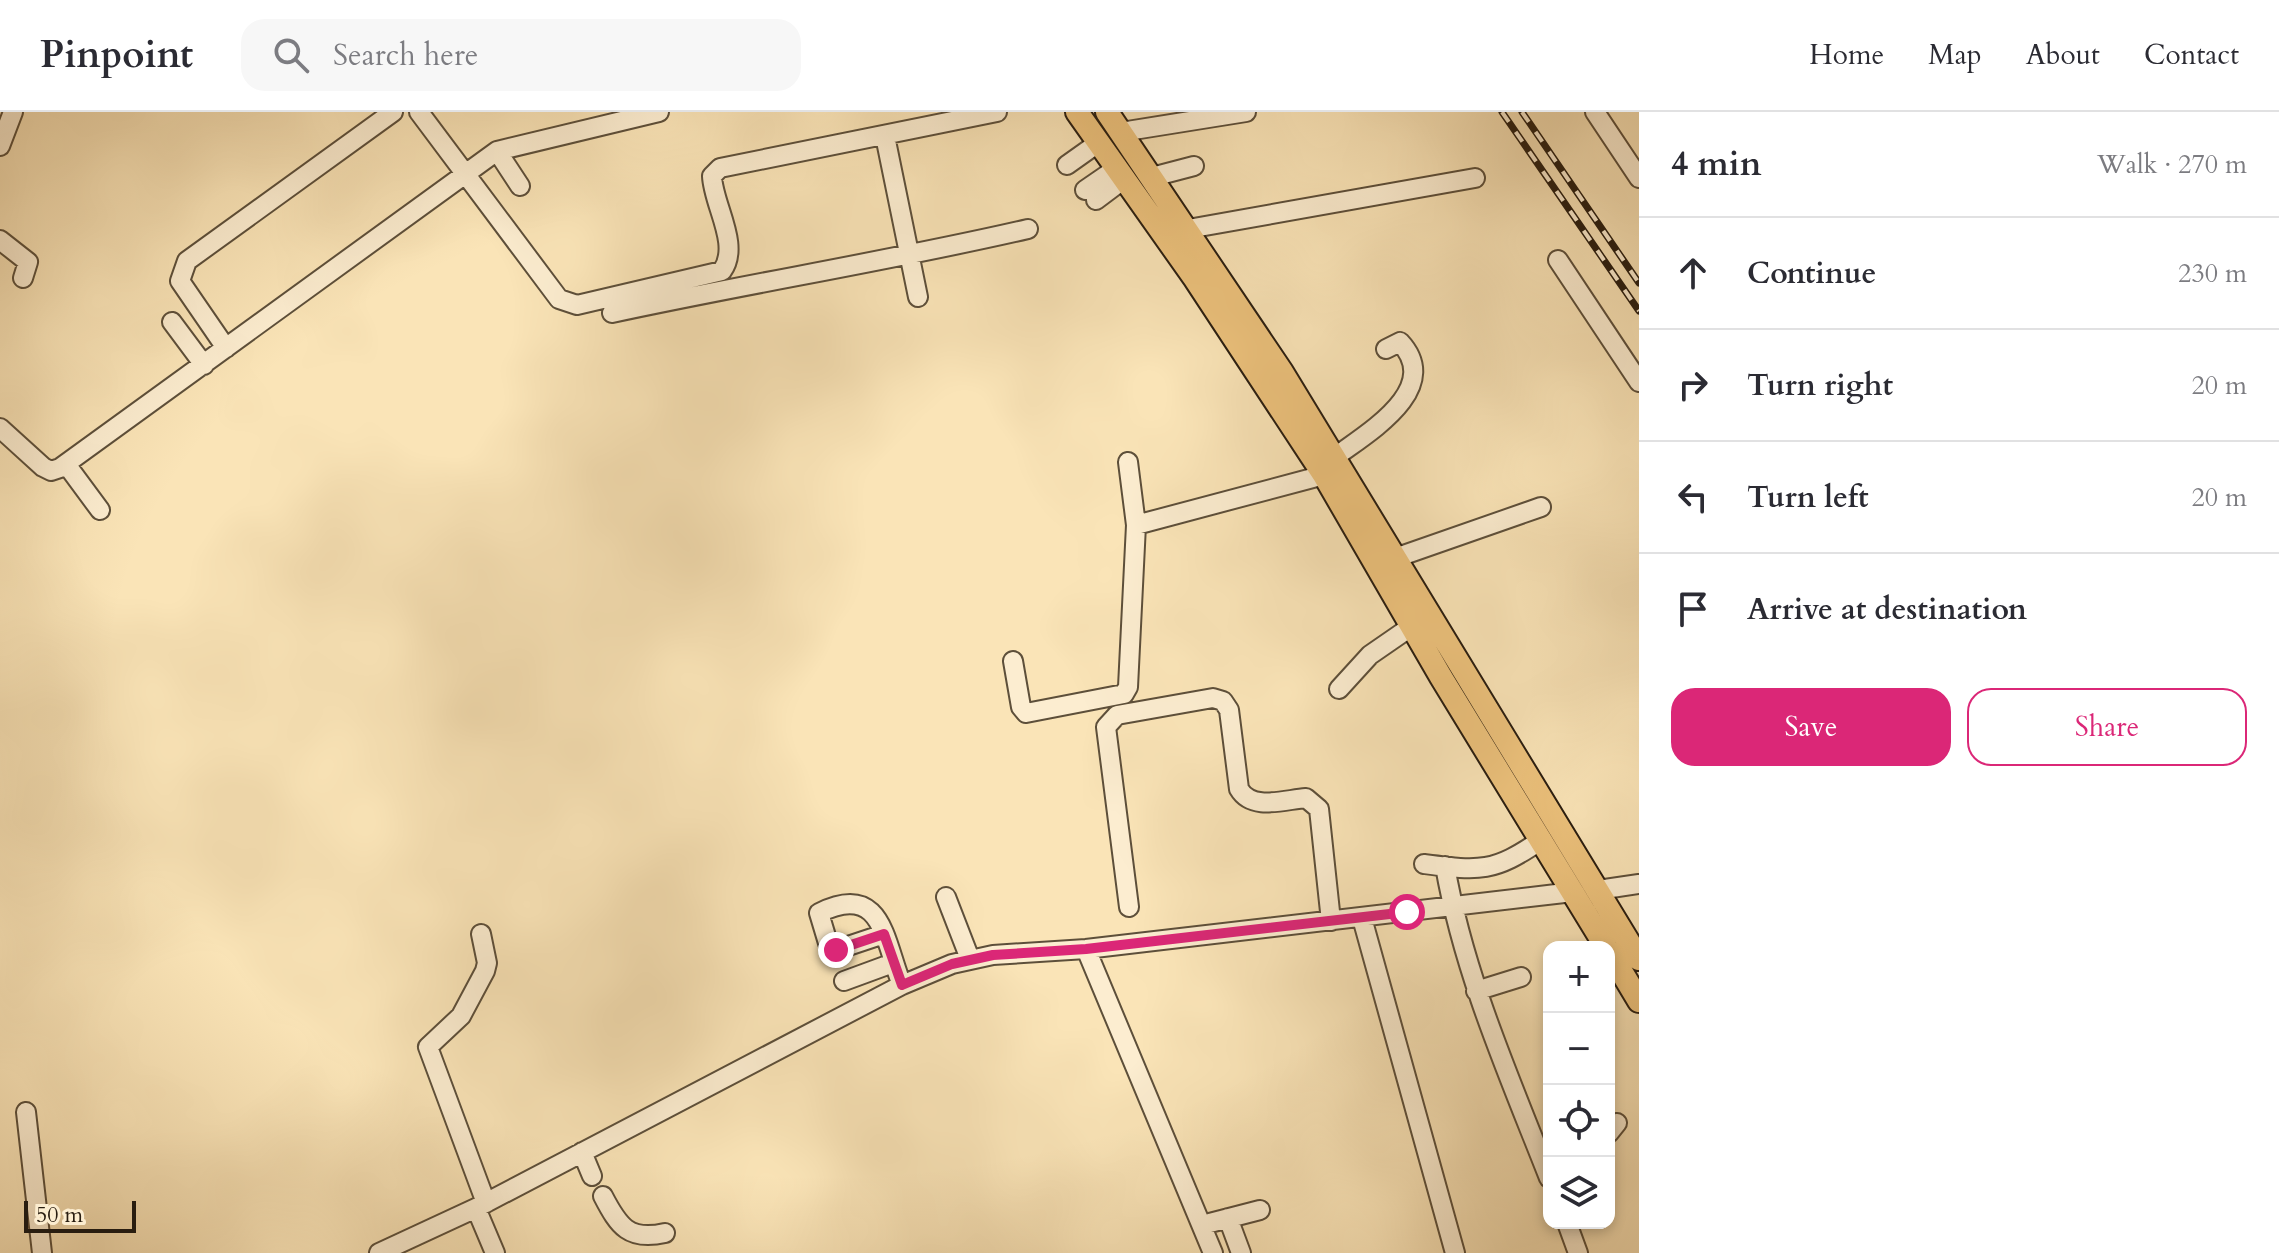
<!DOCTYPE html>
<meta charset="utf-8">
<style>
:root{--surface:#fff;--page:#f7f7f7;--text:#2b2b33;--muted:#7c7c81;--line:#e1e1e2;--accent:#db2777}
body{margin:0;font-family:Cardo,serif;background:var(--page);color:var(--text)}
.controls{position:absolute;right:24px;bottom:24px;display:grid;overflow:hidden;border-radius:16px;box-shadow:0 4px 12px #0003}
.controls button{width:72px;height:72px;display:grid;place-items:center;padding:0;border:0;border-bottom:2px solid var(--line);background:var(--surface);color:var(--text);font:40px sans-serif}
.scale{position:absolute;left:24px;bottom:20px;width:112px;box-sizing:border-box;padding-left:8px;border:4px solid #291d10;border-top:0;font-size:22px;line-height:28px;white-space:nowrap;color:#291d10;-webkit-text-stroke:6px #fcedd0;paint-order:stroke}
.stop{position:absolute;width:24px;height:24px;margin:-18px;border:6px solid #db2777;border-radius:50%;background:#fff}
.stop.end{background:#db2777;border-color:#fff;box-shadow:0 2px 8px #0008}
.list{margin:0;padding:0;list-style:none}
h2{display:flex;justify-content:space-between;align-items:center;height:104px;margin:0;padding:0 32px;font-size:34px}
h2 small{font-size:26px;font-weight:400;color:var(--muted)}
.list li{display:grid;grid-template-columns:52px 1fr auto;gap:24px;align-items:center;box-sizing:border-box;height:112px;padding:0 32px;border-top:2px solid var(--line)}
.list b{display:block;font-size:30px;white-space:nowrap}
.list em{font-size:26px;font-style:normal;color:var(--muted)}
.actions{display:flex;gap:16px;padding:24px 32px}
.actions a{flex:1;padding:18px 0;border:2px solid var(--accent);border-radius:24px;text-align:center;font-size:28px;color:var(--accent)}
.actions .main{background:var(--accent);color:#fff}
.icon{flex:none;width:44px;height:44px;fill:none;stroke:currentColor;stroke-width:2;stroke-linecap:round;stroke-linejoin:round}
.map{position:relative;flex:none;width:1639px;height:1141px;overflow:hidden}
header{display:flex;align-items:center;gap:48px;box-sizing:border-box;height:112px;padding:0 40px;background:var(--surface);border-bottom:2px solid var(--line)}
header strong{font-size:38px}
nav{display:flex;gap:44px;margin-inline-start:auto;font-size:28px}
.search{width:560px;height:72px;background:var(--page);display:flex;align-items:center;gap:20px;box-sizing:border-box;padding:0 28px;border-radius:24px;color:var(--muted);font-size:30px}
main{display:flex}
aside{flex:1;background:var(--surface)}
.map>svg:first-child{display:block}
</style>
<header>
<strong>Pinpoint</strong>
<div class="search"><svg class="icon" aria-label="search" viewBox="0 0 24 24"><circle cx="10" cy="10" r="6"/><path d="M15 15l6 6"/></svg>Search here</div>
<nav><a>Home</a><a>Map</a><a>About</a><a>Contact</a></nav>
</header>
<main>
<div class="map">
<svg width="1639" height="1141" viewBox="0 0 1639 1141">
<rect width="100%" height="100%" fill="#fae4b7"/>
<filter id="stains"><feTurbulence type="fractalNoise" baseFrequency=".0025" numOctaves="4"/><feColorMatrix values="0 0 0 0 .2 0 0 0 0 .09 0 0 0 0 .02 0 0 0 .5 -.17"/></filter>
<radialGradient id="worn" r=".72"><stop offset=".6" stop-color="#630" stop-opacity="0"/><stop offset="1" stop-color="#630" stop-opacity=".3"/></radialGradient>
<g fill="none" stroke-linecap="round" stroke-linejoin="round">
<g stroke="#5d4f3a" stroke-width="22">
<path id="minor" d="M419,0L559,187L577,193L722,159C741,133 713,93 712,64L720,56L997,0
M1595,0L1639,66
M1121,20L1246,0
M885,24L918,185
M0,34L13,0
M497,39L520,74
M1067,53L1098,31
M1152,65L1194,54
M1085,78L1117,56
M1096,88L1124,67
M1188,117L1475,66
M0,128L28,150L23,166
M1558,148L1639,270
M612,201C750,171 890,149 1028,117
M172,210L204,253
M226,236L180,169L187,149L393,0
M0,316L43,355L51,359L60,356L497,39L659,0
M1335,345C1367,321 1444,277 1400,230L1386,237
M1128,350L1136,413
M66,352L100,398
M1395,446L1541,395
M1013,549L1021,595L1026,601L1124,582L1128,575L1136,413L1324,363
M1339,577L1370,543L1412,514
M1424,752C1480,759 1493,761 1541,728
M1445,754C1464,863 1509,964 1549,1066
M1598,778L1639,772
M946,785L970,847
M1129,795L1106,615L1117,603L1213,586L1223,589L1229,598L1239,677C1252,699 1283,688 1306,686L1319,697L1331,809
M1362,806L1455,1141
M481,822L487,851L485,859L461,904L428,935L486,1091
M884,822L836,838L828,831L819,801C883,769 884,829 902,873
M1086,837L1213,1141
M844,869L893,851
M1476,879L1521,865
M26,1000L42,1141
M1609,1021L1617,1011
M582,1040L592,1064
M603,1084C619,1115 629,1129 665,1121
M476,1096L495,1141
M1228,1106L1241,1141
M1567,1111L1578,1141
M1202,1113L1260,1098
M379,1141L476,1096L902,873L952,852L993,843L1086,837L1573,780"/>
</g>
<g stroke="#291d10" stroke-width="26">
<path id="major" d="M1077,0L1195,167L1324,363L1441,565L1606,835
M1107,0L1282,260L1639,847
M1609,839L1639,889"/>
</g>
<use href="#minor" stroke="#fcedd0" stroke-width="18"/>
<use href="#major" stroke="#edc27c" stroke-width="22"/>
<g stroke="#291d10" stroke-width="7">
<path id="rail" d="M1502,0L1639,199
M1522,0L1639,171"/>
</g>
<use href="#rail" stroke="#fcedd0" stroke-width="4" stroke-dasharray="12" stroke-linecap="butt"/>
</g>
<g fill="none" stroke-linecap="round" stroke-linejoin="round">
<path stroke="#db2777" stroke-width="10" d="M836,838L884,822L902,873L952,852L993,843L1086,837L1407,800"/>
</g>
<rect width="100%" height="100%" filter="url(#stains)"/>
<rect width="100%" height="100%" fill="url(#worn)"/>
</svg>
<div class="controls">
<button>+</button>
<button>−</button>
<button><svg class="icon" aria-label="locate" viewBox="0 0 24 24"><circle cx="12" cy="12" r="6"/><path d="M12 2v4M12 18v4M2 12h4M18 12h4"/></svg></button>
<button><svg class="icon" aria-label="layers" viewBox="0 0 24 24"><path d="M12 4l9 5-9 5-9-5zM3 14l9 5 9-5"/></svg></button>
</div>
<div class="scale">50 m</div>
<div class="stop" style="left:1407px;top:800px"></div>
<div class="stop end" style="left:836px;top:838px"></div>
</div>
<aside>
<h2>4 min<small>Walk · 270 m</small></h2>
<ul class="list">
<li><svg class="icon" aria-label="ahead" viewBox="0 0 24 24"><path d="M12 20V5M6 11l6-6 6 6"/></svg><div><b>Continue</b></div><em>230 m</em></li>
<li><svg class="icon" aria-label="right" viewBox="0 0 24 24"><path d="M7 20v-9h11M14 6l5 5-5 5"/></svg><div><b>Turn right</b></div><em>20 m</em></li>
<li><svg class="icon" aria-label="left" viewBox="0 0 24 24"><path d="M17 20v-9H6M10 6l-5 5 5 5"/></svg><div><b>Turn left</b></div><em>20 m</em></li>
<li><svg class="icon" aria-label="arrive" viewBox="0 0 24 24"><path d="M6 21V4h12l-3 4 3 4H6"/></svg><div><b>Arrive at destination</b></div></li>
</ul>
<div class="actions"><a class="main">Save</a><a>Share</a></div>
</aside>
</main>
